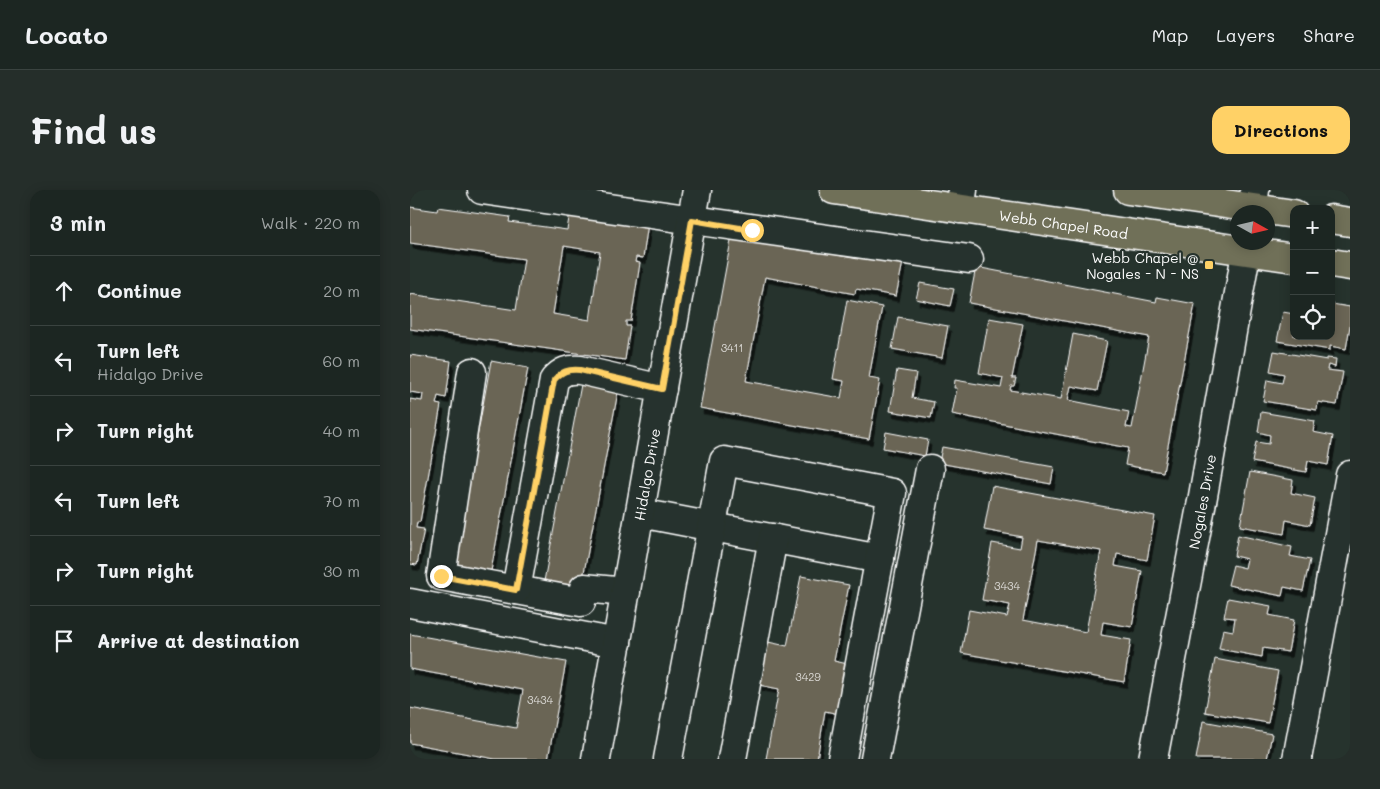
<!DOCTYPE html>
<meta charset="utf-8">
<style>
:root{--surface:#1c2622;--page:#252e2a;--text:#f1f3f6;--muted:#a0a5a5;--line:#3a4340;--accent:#ffd166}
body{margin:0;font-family:Mali,sans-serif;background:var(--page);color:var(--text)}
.controls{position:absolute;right:15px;top:15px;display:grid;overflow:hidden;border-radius:10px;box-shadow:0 2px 12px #0003}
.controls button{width:45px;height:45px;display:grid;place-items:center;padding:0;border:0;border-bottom:1px solid var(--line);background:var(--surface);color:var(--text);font:25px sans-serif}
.compass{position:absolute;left:820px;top:15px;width:45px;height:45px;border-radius:50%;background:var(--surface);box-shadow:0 2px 12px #0003;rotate:98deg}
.stop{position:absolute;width:15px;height:15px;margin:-11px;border:4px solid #ffd166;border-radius:50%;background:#fff}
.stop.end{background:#ffd166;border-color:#fff;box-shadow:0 1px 5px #0008}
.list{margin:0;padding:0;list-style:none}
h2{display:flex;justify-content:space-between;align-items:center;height:65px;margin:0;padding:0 20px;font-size:21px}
h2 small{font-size:16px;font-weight:400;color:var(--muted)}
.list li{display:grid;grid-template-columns:32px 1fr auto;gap:15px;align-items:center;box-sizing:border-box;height:70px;padding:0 20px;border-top:1px solid var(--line)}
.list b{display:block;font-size:19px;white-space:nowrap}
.list p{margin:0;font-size:16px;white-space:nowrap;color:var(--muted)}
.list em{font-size:16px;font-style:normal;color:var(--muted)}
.icon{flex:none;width:28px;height:28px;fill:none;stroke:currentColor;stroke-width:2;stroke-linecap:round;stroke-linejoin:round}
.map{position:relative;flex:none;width:940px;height:569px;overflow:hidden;border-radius:15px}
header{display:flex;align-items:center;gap:30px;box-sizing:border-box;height:70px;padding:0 25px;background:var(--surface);border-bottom:1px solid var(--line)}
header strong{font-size:24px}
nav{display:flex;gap:28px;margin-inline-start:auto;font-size:18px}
.intro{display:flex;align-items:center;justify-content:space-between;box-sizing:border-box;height:120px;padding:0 30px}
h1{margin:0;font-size:35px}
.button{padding:12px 22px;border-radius:15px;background:var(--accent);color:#111;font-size:18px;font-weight:700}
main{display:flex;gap:30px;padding:0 30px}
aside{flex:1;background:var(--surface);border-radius:15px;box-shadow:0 2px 12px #0003}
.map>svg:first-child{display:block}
</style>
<header>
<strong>Locato</strong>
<nav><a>Map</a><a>Layers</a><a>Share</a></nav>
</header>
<div class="intro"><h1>Find us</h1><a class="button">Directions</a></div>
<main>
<aside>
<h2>3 min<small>Walk · 220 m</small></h2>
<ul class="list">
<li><svg class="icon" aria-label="ahead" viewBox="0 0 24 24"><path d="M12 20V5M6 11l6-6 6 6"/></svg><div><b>Continue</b></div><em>20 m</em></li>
<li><svg class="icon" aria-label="left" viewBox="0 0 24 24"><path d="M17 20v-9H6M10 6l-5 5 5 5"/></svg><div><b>Turn left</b><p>Hidalgo Drive</p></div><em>60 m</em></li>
<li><svg class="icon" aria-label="right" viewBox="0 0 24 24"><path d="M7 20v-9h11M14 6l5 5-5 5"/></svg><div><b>Turn right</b></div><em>40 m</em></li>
<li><svg class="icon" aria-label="left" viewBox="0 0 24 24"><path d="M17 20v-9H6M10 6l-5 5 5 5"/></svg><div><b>Turn left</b></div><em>70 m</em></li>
<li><svg class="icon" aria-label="right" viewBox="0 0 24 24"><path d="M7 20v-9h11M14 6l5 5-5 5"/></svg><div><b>Turn right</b></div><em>30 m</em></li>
<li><svg class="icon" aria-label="arrive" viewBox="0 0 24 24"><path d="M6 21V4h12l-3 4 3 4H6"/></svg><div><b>Arrive at destination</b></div></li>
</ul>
</aside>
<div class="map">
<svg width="940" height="569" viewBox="0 0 940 569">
<defs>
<filter id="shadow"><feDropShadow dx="3" dy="5.5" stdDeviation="0" flood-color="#0009"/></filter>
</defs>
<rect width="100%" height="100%" fill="#26332d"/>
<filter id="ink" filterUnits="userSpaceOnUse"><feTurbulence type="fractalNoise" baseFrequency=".02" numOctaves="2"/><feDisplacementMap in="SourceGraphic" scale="10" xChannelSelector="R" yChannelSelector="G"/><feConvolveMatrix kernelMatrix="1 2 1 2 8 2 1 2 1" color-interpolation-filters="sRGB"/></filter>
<g filter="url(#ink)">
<path fill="#6b6554" stroke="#fff" fill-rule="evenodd" filter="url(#shadow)" d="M0,17L27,21L28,17L100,27L99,32L157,40L160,22L238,33L233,68L226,67L225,72L230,73L221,131H216V136H220L215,170L0,139V104L106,120L114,69L0,53ZM154,56L190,62L180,130L143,124Z
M322,45L448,69L449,63L493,72L486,106L446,99L445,104L355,87L336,191L431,208L434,191L423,189L437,110L472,117L459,188L470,190L459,249L290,218Z
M566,77L746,112L747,107L785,114L753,282L715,275L718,258L542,224L547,198H544L545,190L591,198L593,188L569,183L579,128L613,134L602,188H606L604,196H601L600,200L651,209L663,144L697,151L687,201L661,196L658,210L719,222L716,237L722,238L739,147L559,113Z
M510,93L544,99L540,116L506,109Z
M922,114L940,117V136L936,159L920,156V160L867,151L873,122L884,124V146H921Z
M488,127L538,136L532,168L482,159Z
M864,161L917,170V168L926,169L925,177L918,175L917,180L933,182L927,215L908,212L907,220L853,211L857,190L872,193L874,184L860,181Z
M0,165L41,171L36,208L28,206L26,214L31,215L10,332H7L6,338L14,339L7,375L0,374V209L12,211L13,204L0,202Z
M81,171L118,178L79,392L42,385Z
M487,180L506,183L502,208L524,212L521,228L480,221Z
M173,184L210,191L169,409L132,402Z
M851,222L905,231L903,242L923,246L918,275L898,271L896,282L842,272L846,252L859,254L860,245L848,242Z
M476,242L518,250L515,266L473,258Z
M532,257L644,277L641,294L529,273Z
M840,282L883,290L881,303L905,308L900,335L876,330L874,344L830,336Z
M582,296L745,326L737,370L707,364L705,376L732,381L722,437L693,432L691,445L721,450L714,492L551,463L559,420L597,427L600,415L572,410L582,353L610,358L612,347L574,340ZM628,350L691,361L676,442L613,430Z
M828,345L882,357L880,366L900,370L893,401L874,397L872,406L818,395L823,375L835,378L837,369L824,366Z
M391,386L439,395L424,471L447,476L438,526L415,521L407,569H356L369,499L349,495L358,452L377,456Z
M818,408L861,416L859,425L884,430L878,462L853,458L852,467L809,459L813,439L823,441L825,428L814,427Z
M0,444L156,472L138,569H85L0,553V518L106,538L113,500L0,479Z
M805,469L868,481L858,533L795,522Z
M793,531L862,544L857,569H786Z"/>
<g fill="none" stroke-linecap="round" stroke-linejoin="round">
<g stroke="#fff" stroke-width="31">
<g id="minor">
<path d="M72,0L559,69"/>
<path d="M550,19L553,0"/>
<path d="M842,22L845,0"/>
<path d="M62,182L31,386L171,412L174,398L216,402"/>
<path d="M230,323L470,369"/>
<path d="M106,400L144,190C152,181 158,179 170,180L252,199"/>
<path d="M0,413L207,453"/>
<path id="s1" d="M186,569L287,0"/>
<path d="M258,569L314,271L482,303L432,569"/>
<path d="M322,569L363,348"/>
<path d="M465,569L520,279"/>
<path id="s2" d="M743,569L793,306L838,52"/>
<path d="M887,569L940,285"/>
</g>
</g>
<g stroke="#fff" stroke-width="31">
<g id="major">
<path id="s3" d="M424,0L884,68"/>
<path d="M718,0L884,24"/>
<path d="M921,29L940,32"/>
<path d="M921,73L940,76"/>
</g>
</g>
<use href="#minor" stroke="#26332d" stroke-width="28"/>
<use href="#major" stroke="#706f59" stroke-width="28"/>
</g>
</g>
<g fill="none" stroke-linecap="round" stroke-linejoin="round" filter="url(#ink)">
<path stroke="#ffd166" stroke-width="6" d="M31,386L106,400L144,190C152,181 158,179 170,180L252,199L282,30L342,40"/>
</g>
<rect fill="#ffd166" stroke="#26332d" stroke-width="2" x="794" y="70" width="10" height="10" rx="2.5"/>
<g text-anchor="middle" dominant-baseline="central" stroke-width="4.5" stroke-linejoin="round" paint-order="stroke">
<g font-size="11" fill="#dad8d4">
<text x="322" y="157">3411</text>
<text x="597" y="395">3434</text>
<text x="398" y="486">3429</text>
<text x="130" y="509">3434</text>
</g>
<g font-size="14" fill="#fff" stroke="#26332d">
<text stroke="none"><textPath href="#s3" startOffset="232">Webb Chapel Road</textPath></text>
<text stroke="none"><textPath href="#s1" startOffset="289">Hidalgo Drive</textPath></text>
<text stroke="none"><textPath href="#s2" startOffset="262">Nogales Drive</textPath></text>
</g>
<g font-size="14" fill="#fff" stroke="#26332d" text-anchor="end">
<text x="789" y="67">Webb Chapel @<tspan x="789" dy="16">Nogales - N - NS</tspan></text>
</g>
</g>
</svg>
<div class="controls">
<button>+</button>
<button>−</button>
<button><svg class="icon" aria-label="locate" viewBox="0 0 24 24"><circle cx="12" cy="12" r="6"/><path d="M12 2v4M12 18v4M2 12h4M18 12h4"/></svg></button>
</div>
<svg class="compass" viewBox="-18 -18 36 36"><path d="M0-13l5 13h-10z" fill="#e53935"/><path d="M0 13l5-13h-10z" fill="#a0a5a5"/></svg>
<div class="stop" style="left:342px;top:40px"></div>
<div class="stop end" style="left:31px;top:386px"></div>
</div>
</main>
